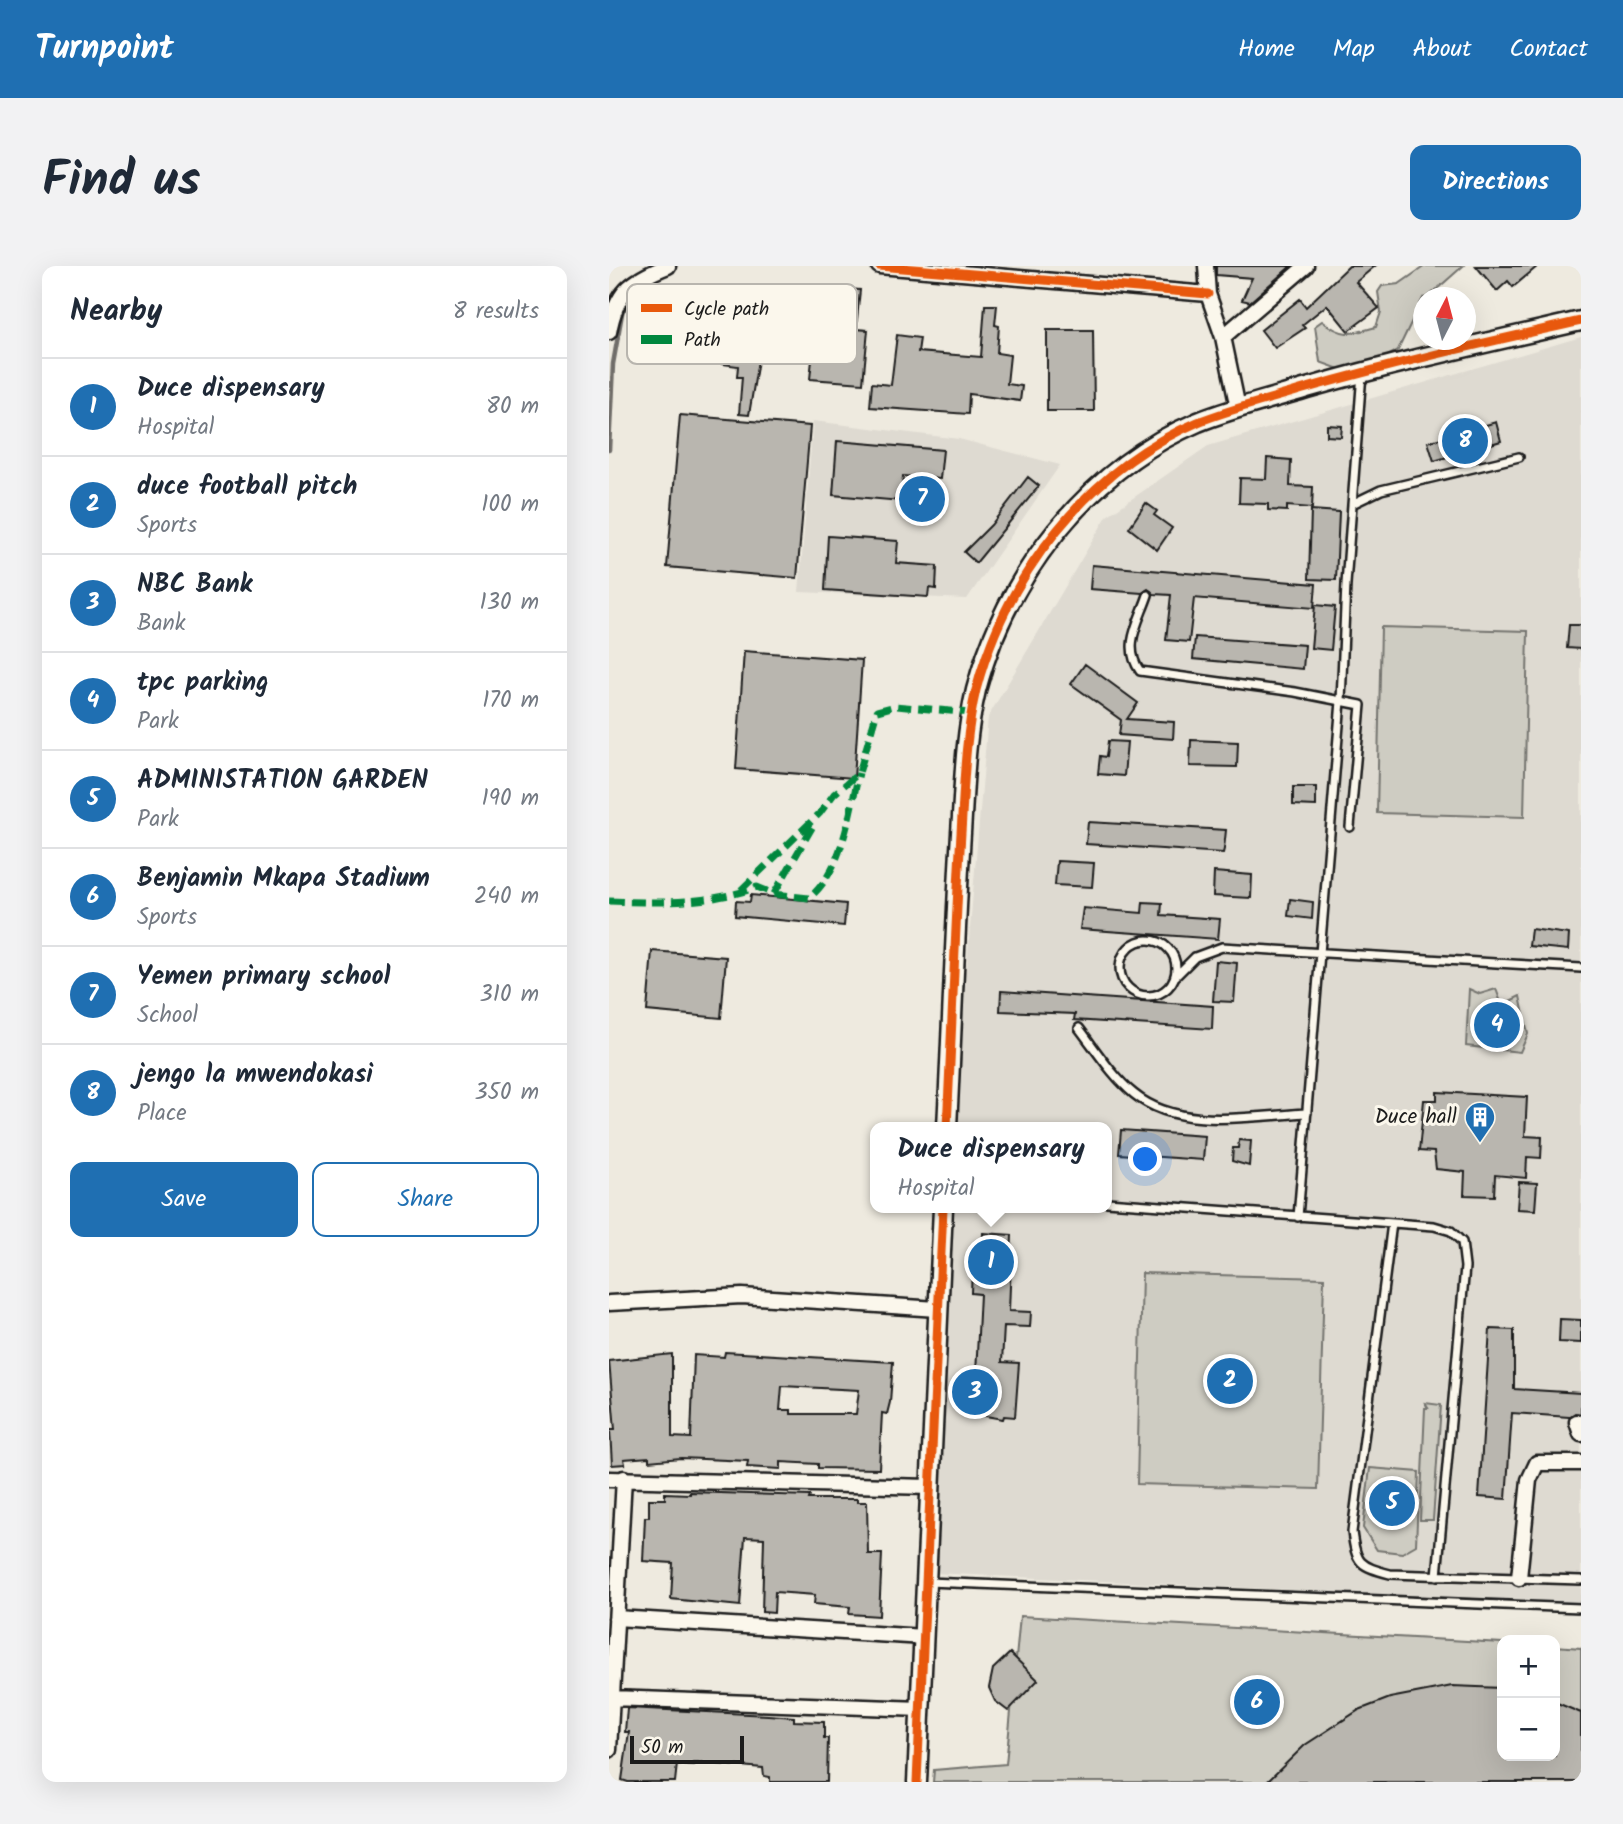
<!DOCTYPE html>
<meta charset="utf-8">
<style>
:root{--surface:#fff;--page:#f2f2f3;--text:#1f2937;--muted:#747a83;--line:#e0e1e3;--accent:#1f6fb2}
body{margin:0;font-family:Kalam,sans-serif;background:var(--page);color:var(--text)}
.controls{position:absolute;right:21px;bottom:21px;display:grid;overflow:hidden;border-radius:14px;box-shadow:0 7px 28px #0002}
.controls button{width:63px;height:63px;display:grid;place-items:center;padding:0;border:0;border-bottom:2px solid var(--line);background:var(--surface);color:var(--text);font:35px sans-serif}
.compass{position:absolute;left:804px;top:21px;width:63px;height:63px;border-radius:50%;background:var(--surface);box-shadow:0 7px 28px #0002;rotate:6deg}
.scale{position:absolute;left:21px;bottom:18px;width:114px;box-sizing:border-box;padding-left:7px;border:4px solid #1c1c1c;border-top:0;font-size:19px;line-height:24px;white-space:nowrap;color:#1c1c1c;-webkit-text-stroke:5px #fbf7ec;paint-order:stroke}
.you{position:absolute;left:537px;top:894px;width:24px;height:24px;margin:-18px;border:5px solid #fff;border-radius:50%;background:#1a73e8;box-shadow:0 0 0 10px #1a73e833}
.badge{display:grid;place-items:center;width:46px;height:46px;border-radius:50%;background:var(--accent);color:#fff;font-size:23px;font-weight:700}
.pin{position:absolute;translate:-50% -50%;border:4px solid #fff;box-shadow:0 2px 7px #0006}
.popup{position:absolute;left:261px;top:856px;width:242px;height:91px;box-sizing:border-box;display:grid;place-content:center;border-radius:14px;background:var(--surface);filter:drop-shadow(0 2px 5px #0005);font-size:23px;white-space:nowrap;color:var(--muted)}
.popup b{font-size:26px;color:var(--text)}
.popup::after{content:'';position:absolute;left:50%;top:100%;margin-left:-14px;border:14px solid transparent;border-top-color:var(--surface)}
.list{margin:0;padding:0;list-style:none}
h2{display:flex;justify-content:space-between;align-items:center;height:91px;margin:0;padding:0 28px;font-size:30px}
h2 small{font-size:23px;font-weight:400;color:var(--muted)}
.list li{display:grid;grid-template-columns:46px 1fr auto;gap:21px;align-items:center;box-sizing:border-box;height:98px;padding:0 28px;border-top:2px solid var(--line)}
.list b{display:block;font-size:26px;white-space:nowrap}
.list p{margin:0;font-size:23px;white-space:nowrap;color:var(--muted)}
.list em{font-size:23px;font-style:normal;color:var(--muted)}
.actions{display:flex;gap:14px;padding:21px 28px}
.actions a{flex:1;padding:16px 0;border:2px solid var(--accent);border-radius:14px;text-align:center;font-size:24px;color:var(--accent)}
.actions .main{background:var(--accent);color:#fff}
.map{position:relative;flex:none;width:972px;height:1516px;overflow:hidden;border-radius:14px}
header{display:flex;align-items:center;gap:42px;box-sizing:border-box;height:98px;padding:0 35px;background:var(--accent);color:#fff}
header strong{font-size:33px}
nav{display:flex;gap:38px;margin-inline-start:auto;font-size:24px}
.intro{display:flex;align-items:center;justify-content:space-between;box-sizing:border-box;height:168px;padding:0 42px}
h1{margin:0;font-size:49px}
.button{padding:18px 32px;border-radius:14px;background:var(--accent);color:#fff;font-size:24px;font-weight:700}
main{display:flex;gap:42px;padding:0 42px}
aside{flex:1;background:var(--surface);border-radius:14px;box-shadow:0 7px 28px #0002}
.map>svg:first-child{display:block}
</style>
<header>
<strong>Turnpoint</strong>
<nav><a>Home</a><a>Map</a><a>About</a><a>Contact</a></nav>
</header>
<div class="intro"><h1>Find us</h1><a class="button">Directions</a></div>
<main>
<aside>
<h2>Nearby<small>8 results</small></h2>
<ul class="list">
<li><span class="badge">1</span><div><b>Duce dispensary</b><p>Hospital</p></div><em>80 m</em></li>
<li><span class="badge">2</span><div><b>duce football pitch</b><p>Sports</p></div><em>100 m</em></li>
<li><span class="badge">3</span><div><b>NBC Bank</b><p>Bank</p></div><em>130 m</em></li>
<li><span class="badge">4</span><div><b>tpc parking</b><p>Park</p></div><em>170 m</em></li>
<li><span class="badge">5</span><div><b>ADMINISTATION GARDEN</b><p>Park</p></div><em>190 m</em></li>
<li><span class="badge">6</span><div><b>Benjamin Mkapa Stadium</b><p>Sports</p></div><em>240 m</em></li>
<li><span class="badge">7</span><div><b>Yemen primary school</b><p>School</p></div><em>310 m</em></li>
<li><span class="badge">8</span><div><b>jengo la mwendokasi</b><p>Place</p></div><em>350 m</em></li>
</ul>
<div class="actions"><a class="main">Save</a><a>Share</a></div>
</aside>
<div class="map">
<svg width="972" height="1516" viewBox="0 0 972 1516">
<rect width="100%" height="100%" fill="#eeeadf"/>
<filter id="ink" filterUnits="userSpaceOnUse"><feTurbulence type="fractalNoise" baseFrequency=".0143" numOctaves="2"/><feDisplacementMap in="SourceGraphic" scale="14" xChannelSelector="R" yChannelSelector="G"/><feConvolveMatrix kernelMatrix="1 2 1 2 8 2 1 2 1" color-interpolation-filters="sRGB"/></filter>
<g filter="url(#ink)">
<path fill="#dedad1" d="M972,71V1338L324,1307L340,942H498V861H344L379,451L498,250L599,180Z
M204,155L350,173L451,199L358,333L190,326Z"/>
<path fill="#ceccc2" stroke="#75746f" stroke-width="2" d="M816,0H854L819,31L814,32L789,84L759,101L733,104L711,96L706,60L713,55C735,72 743,68 767,61L772,46L769,26L773,20L790,18Z
M772,361L919,365L915,551L768,547Z
M860,723L871,728L887,723L893,739L911,730L919,768L911,786L857,780Z
M533,1007L715,1012L709,1223L528,1218Z
M816,1137L832,1139L824,1254H811L816,1142H819Z
M761,1202L810,1206L807,1279L793,1287L768,1284L754,1262Z
M411,1350L893,1377V1490H946V1380L972,1382V1516H324L325,1504L397,1498Z"/>
<g fill="none" stroke-linecap="round" stroke-linejoin="round">
<path stroke="#6f6d69" stroke-width="4.5" d="M0,184L4,98L14,42L85,56"/>
</g>
<path fill="#b9b6af" stroke="#1c1c1c" stroke-width="2" fill-rule="evenodd" d="M607,0H682L641,36L633,34L643,12L607,9Z
M740,0H766L747,16L770,42L739,65L718,39L693,59L696,62L666,82L652,64L691,33L697,41Z
M867,0H929L904,21L899,15L888,25Z
M199,20H214L213,32L199,31Z
M224,22L251,24L247,63L259,64L254,117L201,113L206,65L220,66Z
M376,39H388L386,59L390,60L388,87L401,89L398,118L413,120L411,135L360,128L359,148L261,141L263,117L282,119L288,69L311,72L309,86L372,91Z
M91,57L114,59L112,85L88,82Z
M438,64H484L485,145H438Z
M114,85L150,88L140,149L130,148L133,111H128L129,100L113,98Z
M71,149L201,160L188,312L58,301Z
M887,156L892,175L825,195L819,176Z
M718,159L733,160L732,171L718,170Z
M228,175L334,184L331,213L294,210L292,235L224,229Z
M658,192L682,194L681,220L704,221L703,242L678,240V245L659,244V238L630,237L631,212L657,213Z
M419,211L430,220L367,297L355,286L382,259Z
M537,237L548,245L545,249L563,262L548,284L520,262Z
M702,244L730,246L727,314L700,313Z
M219,270L289,275L287,297L328,300L327,323L320,322L319,331L216,324Z
M483,299L707,318L705,342L585,332L580,376L557,374L562,329L545,328L539,323L533,327L481,323Z
M706,339L726,341L722,384L702,382Z
M960,359H972V383L958,382Z
M586,371L696,379L694,403L584,393Z
M135,385L253,394L245,512L127,503Z
M476,398L529,437L518,453L565,456L564,473L510,469L512,454L462,418Z
M582,474L629,476L628,501L581,500Z
M499,475L518,476L515,510L489,508L491,490L497,491Z
M684,521H707V540L684,539Z
M479,556L617,564L615,583L614,587L477,578Z
M448,595L485,597L483,621L446,619Z
M605,606L643,609L642,632L604,630Z
M142,629L237,638L235,660L126,650L127,635L141,636Z
M681,633L704,636L703,653L679,650Z
M534,636L553,637L552,649L611,653L609,673L471,663L474,642L533,647Z
M922,663L960,668L959,684L920,680Z
M43,685L117,691L112,752L38,745Z
M607,695L628,697L625,736L604,735Z
M392,725L604,740L603,763L465,754L466,748L391,745Z
M828,826L918,831L916,870L933,871L932,892L918,891L917,912L886,909L885,930L855,929L856,906L827,903L825,886L810,885L815,834H828Z
M512,864L596,870L594,894L510,888Z
M630,874L642,875L640,900L623,895L624,882H629Z
M910,916L928,917L926,944L908,943Z
M374,967L403,969L400,1045L422,1046L421,1061L395,1060L393,1096L410,1097L406,1151L395,1150L394,1153L365,1148L371,1028L362,1027L363,1003L364,989L373,990Z
M951,1053L972,1054V1077L950,1076Z
M881,1063L905,1064V1123L972,1127V1148L966,1147L960,1151L903,1147L897,1233L870,1231Z
M116,1086L284,1096L281,1136L278,1148L273,1147L270,1203L209,1202V1198L172,1196V1203L138,1201L139,1195L72,1192L40,1195V1191L15,1193L16,1198L3,1199L1,1164H6L0,1095L63,1088V1171L82,1172L85,1089L115,1091ZM173,1120L250,1124L247,1148H182V1144H171Z
M81,1226L201,1230L200,1233H248V1236H258L259,1288H273L270,1350L240,1348L241,1341L205,1338L206,1329L166,1326L165,1347L153,1346L155,1272L136,1271L131,1340L62,1333L64,1297L34,1295L36,1251H40V1233H56V1227L81,1228Z
M401,1387L429,1414L399,1445L386,1435L380,1422L384,1403Z
M843,1420L893,1422V1490H946V1436L972,1447V1516H658L696,1479L750,1444L781,1432Z
M18,1442L159,1449L185,1451V1455L215,1456V1472H219L218,1516H161V1511L155,1510L154,1502L85,1496V1499L68,1498L66,1516H19L13,1514L20,1466H16Z"/>
<g fill="none" stroke-linecap="round" stroke-linejoin="round">
<g stroke="#1c1c1c" stroke-width="12">
<path id="service" d="M745,237L772,224L910,191
M539,329C530,356 513,380 531,405L686,426L752,439L741,561
M511 702a28 28 0 1 1 56 0a28 28 0 1 1-56 0Z
M567,710L586,691L613,681L972,702
M470,762C487,784 503,810 525,828C570,865 644,850 698,847
M498,936L825,960L842,965L853,976L856,1001L828,1310
M689,951L732,435L737,318L753,107
M783,957L743,1266C747,1298 751,1300 781,1308L972,1314
M319,1316L972,1342"/>
</g>
<g stroke="#1c1c1c" stroke-width="19">
<path id="minor" d="M270,0L599,28
M597,0L599,28L614,71L629,142
M0,66C7,26 21,15 59,0
M614,71L697,0
M0,1037L133,1030L328,1043
M968,1156L972,1168
M0,1213L321,1221
M910,1312L920,1214L928,1197H972
M7,1352L315,1371
M2,1432L312,1443
M0,1484L15,1212"/>
</g>
<g stroke="#1c1c1c" stroke-width="23">
<path id="tertiary" d="M338,861C343,763 346,665 352,567C355,520 356,470 367,424C397,309 479,203 589,156C624,142 662,133 698,122C788,96 880,76 972,55
M308,1516L334,942"/>
</g>
<use href="#service" stroke="#fbf7ec" stroke-width="7"/>
<use href="#minor" stroke="#fbf7ec" stroke-width="14"/>
<use href="#tertiary" stroke="#fbf7ec" stroke-width="18"/>
<path stroke="#00873e" stroke-width="7" stroke-dasharray="14 7" stroke-linecap="butt" d="M132,624L211,547L225,528L250,507L268,445L287,440L363,447
M165,628L205,558
M0,635C49,637 102,638 148,621L165,628L200,632C234,604 240,548 250,507"/>
<g stroke="#fbf7ec" stroke-width="13">
<path id="cycleway" d="M270,0L599,28
M338,861C343,763 346,665 352,567C355,520 356,470 367,424C397,309 479,203 589,156C624,142 662,133 698,122C788,96 880,76 972,55
M308,1516L334,942"/>
</g>
<use href="#cycleway" stroke="#e8590c" stroke-width="9"/>
</g>
</g>
<defs>
<g id="building-pin" transform="scale(1.575)"><path d="M0 17L-7.5 6A9.5 9.5 0 1 1 7.5 6Z" fill="#1f6fb2" stroke="#fbf7ec"/><path d="M-4-6H4V6H1V3H-1V6H-4ZM-2.5-4.3h1.7v1.8h-1.7ZM.8-4.3h1.7v1.8H.8ZM-2.5-1h1.7V.8h-1.7ZM.8-1h1.7V.8H.8Z" fill="#fff"/></g>
</defs>
<g fill-rule="evenodd">
<use href="#building-pin" x="871" y="851"/>
</g>
<g text-anchor="middle" dominant-baseline="central" stroke-width="6" stroke-linejoin="round" paint-order="stroke">
<g font-size="21" fill="#1c1c1c" stroke="#fbf7ec" text-anchor="end">
<text x="848" y="851">Duce hall</text>
</g>
</g>
<rect x="18" y="18" width="230" height="80" rx="10" fill="#fbf7ec" stroke="#b8b5ae" stroke-width="2"/>
<rect x="32" y="38" width="31" height="8" fill="#e8590c"/>
<rect x="32" y="69" width="31" height="9" fill="#00873e"/>
<g font-size="19" fill="#1c1c1c">
<text x="75" y="49">Cycle path</text>
<text x="75" y="80">Path</text>
</g>
</svg>
<div class="controls">
<button>+</button>
<button>−</button>
</div>
<svg class="compass" viewBox="-18 -18 36 36"><path d="M0-13l5 13h-10z" fill="#e53935"/><path d="M0 13l5-13h-10z" fill="#747a83"/></svg>
<div class="scale">50 m</div>
<div class="you"></div>
<div class="pin badge" style="left:382px;top:996px">1</div>
<div class="popup"><b>Duce dispensary</b>Hospital</div>
<div class="pin badge" style="left:621px;top:1115px">2</div>
<div class="pin badge" style="left:366px;top:1126px">3</div>
<div class="pin badge" style="left:888px;top:759px">4</div>
<div class="pin badge" style="left:783px;top:1237px">5</div>
<div class="pin badge" style="left:648px;top:1436px">6</div>
<div class="pin badge" style="left:313px;top:233px">7</div>
<div class="pin badge" style="left:856px;top:175px">8</div>
</div>
</main>
